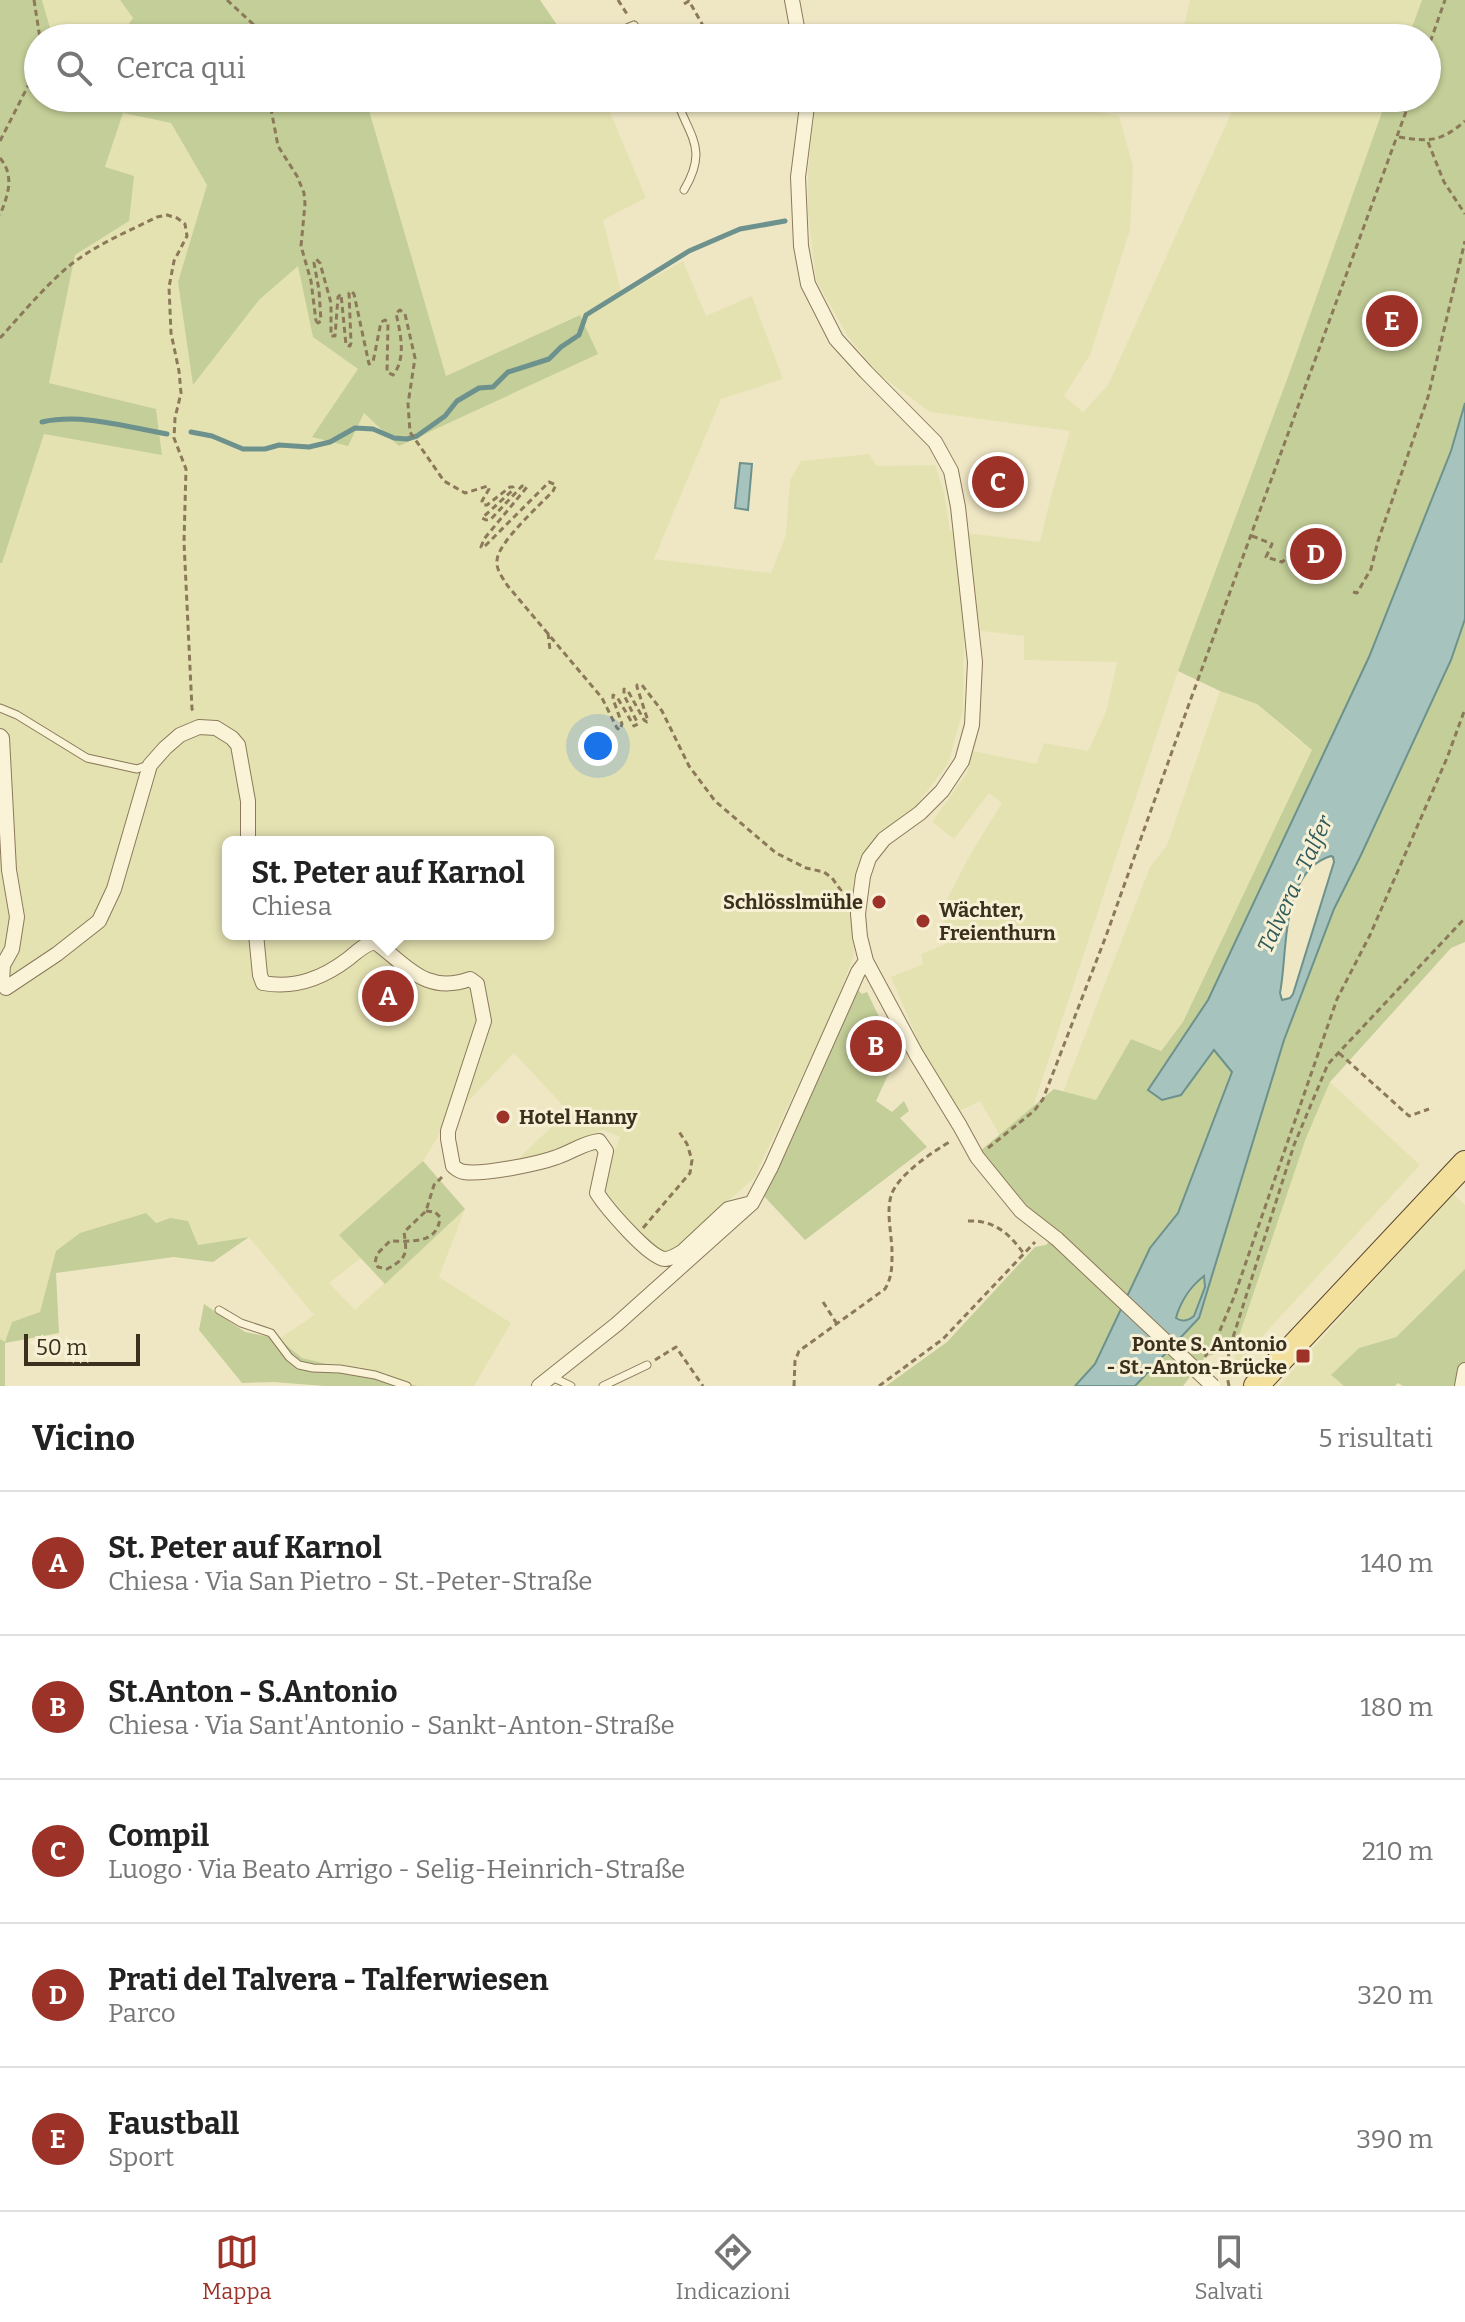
<!DOCTYPE html>
<html lang="it">
<meta charset="utf-8">
<style>
:root{--surface:#fff;--page:#f2f2f2;--text:#222;--muted:#767676;--line:#e0e0e0;--accent:#9c3228}
body{margin:0;font-family:Bitter,serif;background:var(--page);color:var(--text)}
.scale{position:absolute;left:24px;bottom:20px;width:116px;box-sizing:border-box;padding-left:8px;border:4px solid #3b2f1e;border-top:0;font-size:22px;line-height:28px;white-space:nowrap;color:#3b2f1e;-webkit-text-stroke:6px #f7f0d4;paint-order:stroke}
.you{position:absolute;left:598px;top:746px;width:28px;height:28px;margin:-20px;border:6px solid #fff;border-radius:50%;background:#1a73e8;box-shadow:0 0 0 12px #1a73e833}
.badge{display:grid;place-items:center;width:52px;height:52px;border-radius:50%;background:var(--accent);color:#fff;font-size:26px;font-weight:700}
.pin{position:absolute;translate:-50% -50%;border:4px solid #fff;box-shadow:0 2px 8px #0006}
.popup{position:absolute;left:222px;top:836px;width:332px;height:104px;box-sizing:border-box;display:grid;place-content:center;border-radius:12px;background:var(--surface);filter:drop-shadow(0 2px 6px #0005);font-size:26px;white-space:nowrap;color:var(--muted)}
.popup b{font-size:30px;color:var(--text)}
.popup::after{content:'';position:absolute;left:50%;top:100%;margin-left:-16px;border:16px solid transparent;border-top-color:var(--surface)}
.list{margin:0;padding:0;list-style:none}
h2{display:flex;justify-content:space-between;align-items:center;height:104px;margin:0;padding:0 32px;font-size:34px}
h2 small{font-size:26px;font-weight:400;color:var(--muted)}
.list li{display:grid;grid-template-columns:52px 1fr auto;gap:24px;align-items:center;box-sizing:border-box;height:144px;padding:0 32px;border-top:2px solid var(--line)}
.list b{display:block;font-size:30px;white-space:nowrap}
.list p{margin:0;font-size:26px;white-space:nowrap;color:var(--muted)}
.list em{font-size:26px;font-style:normal;color:var(--muted)}
.icon{flex:none;width:44px;height:44px;fill:none;stroke:currentColor;stroke-width:2;stroke-linecap:round;stroke-linejoin:round}
.map{position:relative;flex:none;width:1465px;height:1386px;overflow:hidden}
.search{position:absolute;background:var(--surface);box-shadow:0 2px 6px #0004;left:24px;right:24px;top:24px;height:88px;display:flex;align-items:center;gap:20px;box-sizing:border-box;padding:0 28px;border-radius:44px;color:var(--muted);font-size:30px}
.sheet{height:824px;background:var(--surface)}
nav{display:flex;justify-content:space-around;align-items:center;box-sizing:border-box;height:112px;border-top:2px solid var(--line);background:var(--surface);font-size:22px;color:var(--muted)}
nav a{display:grid;justify-items:center;gap:4px}
nav .on{color:var(--accent)}
.map>svg:first-child{display:block}
</style>
<div class="map">
<svg width="1465" height="1386" viewBox="0 0 1465 1386">
<rect width="100%" height="100%" fill="#efe7c4"/>
<path fill="#e5e2b2" fill-rule="evenodd" d="M42,0H120L133,18L119,38H53Z
M1190,0H1422L1408,38H1181Z
M482,98H604L646,198L603,220L622,295L683,261L706,316L752,296L783,379L721,399L654,559L771,573L786,535L790,480L801,461L869,454L877,466L935,465L944,492L950,531L1040,542L1051,496L1070,431L930,412L880,375L848,337L816,280L808,214V171L816,98H1019L1119,116L1133,166L1130,230L1090,355L1064,396L1083,412L1108,385L1238,98H1387L1289,374L1178,671L1033,1107L1000,1136L980,1101L960,1111L923,1052L891,977L923,964L921,954L946,944L944,905L971,853L1002,803L989,793L954,839L932,822L967,773L973,751L1036,764L1044,743L1088,751L1106,712L1117,662L1024,660V636L964,629L963,710L948,764L914,808L875,839L856,875L852,902L856,939L853,958L833,1011L754,1178L673,1250L662,1253L599,1190L620,1137L603,1130L555,1152L515,1162L568,1111L514,1053L445,1125L423,1161L339,1235L361,1258L329,1283L355,1310L465,1209L439,1277L511,1323L474,1386H418L302,1358L279,1339L314,1315L249,1237L197,1245L170,1218L56,1251L40,1312L12,1322L5,1343L0,1339V563L2,562L44,434L162,454L156,409L49,383L75,255L129,221L105,168L123,113L171,123L207,185L178,282L193,384L259,300L299,265L313,337L358,369L363,412L399,446L597,354L579,315L446,376L369,109ZM228,842H548V934H228Z
M1220,691L1257,704L1296,738L1313,749L1183,1023L1160,1051L1131,1039L1096,1100L1063,1092L1150,867L1167,845Z
M1330,1082L1420,1165L1235,1366V1348L1306,1138Z
M1452,1193L1465,1205V1269L1395,1337L1359,1348L1332,1376L1344,1386H1279Z"/>
<path fill="#c3ce98" d="M0,0H42L53,38H38V98H482L369,110L446,376L580,315L598,354L399,446L364,413L348,446L312,437L358,369L313,337L298,266L259,300L193,385L178,282L207,185L171,123L123,113L105,167L134,176L129,221L75,255L49,383L156,409L162,455L44,434L2,563H0Z
M120,0H540L566,38H119L133,18Z
M1422,0H1465V403L1451,451L1369,657L1208,1000L1148,1090L1162,1100L1181,1095L1214,1049L1232,1072L1178,1213L1150,1248L1095,1364L1075,1386H886L947,1342L1035,1247L1046,1245L1057,1233L1022,1201L980,1151L1054,1089L1096,1100L1131,1039L1161,1051L1183,1022L1312,750L1257,704L1220,691L1178,671L1289,374L1387,98H1427V38H1408Z
M1465,619V942L1451,948L1330,1082L1306,1138L1235,1348L1205,1357L1183,1386H1135L1199,1318L1284,1040L1334,909L1361,855L1451,660Z
M858,990L862,994L867,992L885,1029L866,1041L877,1061L881,1059L892,1071L887,1077L876,1101L892,1112L904,1101L909,1111L900,1118L927,1147L805,1240L762,1194Z
M423,1161L465,1209L385,1284L339,1235Z
M146,1213L156,1223L170,1218L188,1221L198,1245L249,1237L213,1262L174,1257L56,1273L59,1333L5,1343V1386H0V1339L5,1342L12,1322L40,1312L56,1251L80,1233Z
M1465,1269V1370L1462,1386H1403L1398,1383L1395,1386H1344L1331,1375L1359,1348L1396,1337Z
M1203,1275L1205,1287L1194,1316L1186,1320L1176,1318L1180,1306Z
M204,1304L245,1332L279,1339L302,1358L418,1386H326L273,1382L242,1383L199,1330Z"/>
<path fill="#a6c3bd" stroke="#6d918c" stroke-width="2" fill-rule="evenodd" d="M1465,403V619L1451,660L1361,855L1334,909L1284,1040L1199,1318L1135,1386H1075L1095,1364L1150,1248L1178,1213L1232,1072L1214,1050L1181,1095L1162,1100L1148,1090L1208,1000L1369,657L1451,451ZM1331,856L1333,857L1334,862L1293,994L1290,998L1282,1000L1280,993C1288,953 1280,871 1331,856ZM1204,1276L1205,1287L1194,1316C1188,1321 1182,1322 1176,1318C1180,1302 1191,1286 1204,1276Z
M740,463L752,464L748,510L735,508Z"/>
<g fill="none" stroke-linecap="round" stroke-linejoin="round">
<path stroke="#6d918c" stroke-width="5" d="M42,422C83,413 126,427 167,434
M191,432L212,436L243,449H265L279,445L309,447L330,442L355,428L373,429L394,438L407,439L417,436L445,416L457,401L479,388L493,387L508,372L549,359L561,347L579,335L586,315L689,251L740,229L785,221"/>
<g stroke="#8b795a" stroke-width="9">
<path id="service" d="M615,38L620,31L634,25L641,38
M676,98C689,137 709,148 684,190
M0,708L17,715L87,758L137,769L148,765
M219,1310L241,1323L271,1333L289,1357L299,1365L313,1368L340,1369L375,1375L407,1386
M552,1377L571,1386
M603,1386L647,1365"/>
</g>
<g stroke="#8b795a" stroke-width="16">
<path id="minor" d="M792,0L799,38
M808,98L798,177L801,246L808,284L836,339L866,372L935,442L951,471L958,507L975,662L972,725L962,761L942,791L920,813L884,839L869,858L863,876L858,914L860,937L866,961L916,1054L960,1126L977,1157L1021,1211L1057,1239
M0,736L2,738L9,870L17,917L12,949L3,965L2,982L6,988L57,954L99,921L114,889L150,765L165,748L180,735L199,727L216,728L232,738L238,745L248,801V842
M256,934L260,975L263,983C296,989 323,978 348,959C357,952 364,944 375,942C407,965 425,995 470,979L477,984L484,1021L448,1131V1139L453,1166C457,1169 458,1171 464,1172C483,1175 538,1164 557,1157C572,1152 583,1143 599,1141L606,1151L597,1193C606,1207 649,1258 665,1259C671,1259 677,1255 682,1252L728,1209L752,1203
M539,1386L617,1324L752,1203L771,1167L858,972L866,961
M1462,1386L1465,1370"/>
</g>
<g stroke="#59462e" stroke-width="26">
<path id="primary" d="M1256,1386L1465,1163"/>
</g>
<path stroke="#8b795a" stroke-width="3" stroke-dasharray="6 4" stroke-linecap="butt" d="M34,0L40,38
M227,0L253,24L258,38
M618,0L627,14
M684,4L689,1L710,38
M1427,51L1445,0
M269,98L278,146L297,176L304,193L305,204L301,246L311,281L316,321
M1399,137C1429,142 1441,142 1465,121
M0,141L29,84L38,47
M1428,142L1444,182L1465,214
M0,158C15,176 8,195 0,215
M316,321L318,323L321,321L319,290L314,263L316,259L320,263L331,303V336H335L338,297L341,294L346,345L350,346L351,343L349,293L351,291L354,294L369,364L373,362L381,322L385,320L388,322L387,372L393,375C407,358 400,332 396,313L400,310L405,314L415,358L408,404L410,432L444,481L465,493L488,486L489,489L482,501L483,505H487L510,487H513V490L482,518L486,520L491,519L522,486L527,487L484,539L481,547H484L549,482L556,485L553,491C540,505 497,543 497,561C496,570 503,578 507,585L602,698L617,728L620,730L622,724L613,699V695L617,697L634,726L638,724L624,695V689L628,691L644,720L647,722L648,721L637,687V685H642L662,711L689,766L715,801L776,853L806,868L824,872L832,878L845,896
M0,338C22,314 44,287 69,266C95,245 127,232 157,217L167,215L177,218L185,224L187,236L174,261L169,287L171,333L179,371L181,393L175,418L174,438L186,469L184,542L192,709L194,712
M1252,536L1272,544L1266,557L1282,562L1292,554
M1353,592L1357,593L1371,569L1378,541L1428,397L1465,241
M548,633L550,650
M1339,1053L1409,1116L1429,1109
M988,1148L1034,1111L1043,1099L1106,936L1189,704L1411,98
M426,1211L435,1212L440,1217C438,1245 410,1241 390,1241L377,1254L375,1263L378,1267L387,1269C408,1258 407,1253 404,1232L426,1211L434,1185L442,1177
M968,1221C994,1220 1009,1233 1024,1254
M643,1228L690,1173L692,1160L687,1144L678,1130
M823,1302L837,1324
M1205,1357L1218,1335L1234,1297L1337,999L1370,935L1447,758L1465,709
M655,1360L676,1347L703,1386
M794,1386L795,1361L799,1351L885,1289C892,1277 892,1267 892,1253C892,1235 886,1213 891,1196C897,1175 934,1151 951,1141
M879,1386L943,1339L1035,1242
M1229,1386L1227,1376L1229,1350L1294,1145L1328,1064L1465,918"/>
<use href="#service" stroke="#faf3d8" stroke-width="7"/>
<use href="#minor" stroke="#faf3d8" stroke-width="14"/>
<use href="#primary" stroke="#f3e09c" stroke-width="24"/>
<g stroke="#8b795a" stroke-width="16" stroke-linecap="butt">
<path id="minor-bridge" d="M1057,1239L1213,1386"/>
</g>
<use href="#minor-bridge" stroke="#faf3d8" stroke-width="14"/>
</g>
<g fill="#9c3228" stroke="#f7f0d4" stroke-width="3">
<circle cx="879" cy="902" r="8"/>
<circle cx="923" cy="921" r="8"/>
<circle cx="503" cy="1117" r="8"/>
<rect x="1295" y="1348" width="16" height="16" rx="4"/>
</g>
<g text-anchor="middle" dominant-baseline="central" stroke-width="6" stroke-linejoin="round" paint-order="stroke">
<g font-size="20" font-weight="bold" fill="#3b2f1e" stroke="#f7f0d4" text-anchor="end">
<text x="863" y="902">Schlösslmühle</text>
<text x="939" y="910" text-anchor="start">Wächter,<tspan x="939" dy="23">Freienthurn</tspan></text>
<text x="519" y="1117" text-anchor="start">Hotel Hanny</text>
<text x="1287" y="1344">Ponte S. Antonio<tspan x="1287" dy="23">- St.-Anton-Brücke</tspan></text>
</g>
<g font-size="22" font-style="italic" fill="#2d595b" stroke="#f7f0d4">
<text transform="translate(1295 884) rotate(-65)">Talvera - Talfer</text>
</g>
</g>
</svg>
<div class="scale">50 m</div>
<div class="you"></div>
<div class="pin badge" style="left:388px;top:996px">A</div>
<div class="popup"><b>St. Peter auf Karnol</b>Chiesa</div>
<div class="pin badge" style="left:876px;top:1046px">B</div>
<div class="pin badge" style="left:998px;top:482px">C</div>
<div class="pin badge" style="left:1316px;top:554px">D</div>
<div class="pin badge" style="left:1392px;top:321px">E</div>
<div class="search"><svg class="icon" aria-label="search" viewBox="0 0 24 24"><circle cx="10" cy="10" r="6"/><path d="M15 15l6 6"/></svg>Cerca qui</div>
</div>
<section class="sheet">
<h2>Vicino<small>5 risultati</small></h2>
<ul class="list">
<li><span class="badge">A</span><div><b>St. Peter auf Karnol</b><p>Chiesa · Via San Pietro - St.-Peter-Straße</p></div><em>140 m</em></li>
<li><span class="badge">B</span><div><b>St.Anton - S.Antonio</b><p>Chiesa · Via Sant'Antonio - Sankt-Anton-Straße</p></div><em>180 m</em></li>
<li><span class="badge">C</span><div><b>Compil</b><p>Luogo · Via Beato Arrigo - Selig-Heinrich-Straße</p></div><em>210 m</em></li>
<li><span class="badge">D</span><div><b>Prati del Talvera - Talferwiesen</b><p>Parco</p></div><em>320 m</em></li>
<li><span class="badge">E</span><div><b>Faustball</b><p>Sport</p></div><em>390 m</em></li>
</ul>
</section>
<nav>
<a class="on"><svg class="icon" aria-label="map" viewBox="0 0 24 24"><path d="M3 6l6-2 6 2 6-2v14l-6 2-6-2-6 2zM9 4v14M15 6v14"/></svg>Mappa</a>
<a><svg class="icon" aria-label="directions" viewBox="0 0 24 24"><path d="M12 3l9 9-9 9-9-9zM9 14v-3h6M13 9l2 2-2 2"/></svg>Indicazioni</a>
<a><svg class="icon" aria-label="saved" viewBox="0 0 24 24"><path d="M7 4h10v16l-5-4-5 4z"/></svg>Salvati</a>
</nav>
